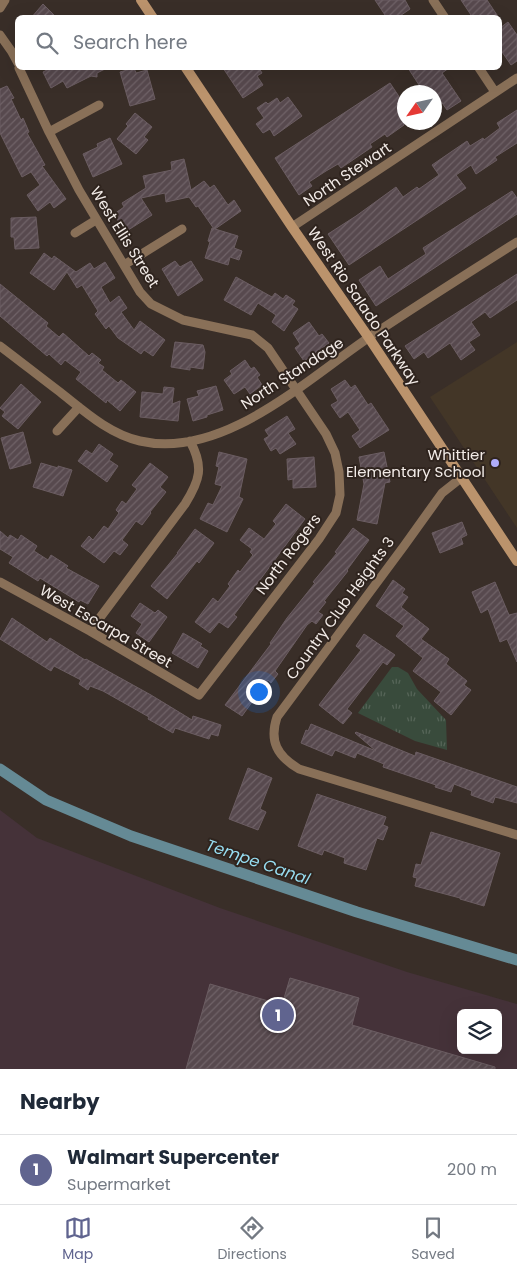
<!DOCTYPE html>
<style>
:root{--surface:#fff;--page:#f2f2f3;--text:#1f2937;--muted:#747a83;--line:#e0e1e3;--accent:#60648f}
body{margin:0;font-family:Poppins,sans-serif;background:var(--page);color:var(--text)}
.controls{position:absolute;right:15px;bottom:15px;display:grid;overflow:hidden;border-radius:8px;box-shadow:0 5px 20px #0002}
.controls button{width:45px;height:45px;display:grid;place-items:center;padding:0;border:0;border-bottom:1px solid var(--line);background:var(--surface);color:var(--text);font:25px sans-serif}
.compass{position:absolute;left:397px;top:85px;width:45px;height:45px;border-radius:50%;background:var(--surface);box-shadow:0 5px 20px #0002;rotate:236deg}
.you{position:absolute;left:258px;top:691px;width:18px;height:18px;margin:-12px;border:4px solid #fff;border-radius:50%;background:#1a73e8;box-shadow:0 0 0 8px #1a73e833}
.badge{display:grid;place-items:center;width:32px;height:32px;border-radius:50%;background:var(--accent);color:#fff;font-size:16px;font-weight:700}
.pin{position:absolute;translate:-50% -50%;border:2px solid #fff;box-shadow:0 1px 5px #0006}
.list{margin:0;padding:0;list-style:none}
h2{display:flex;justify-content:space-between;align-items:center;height:65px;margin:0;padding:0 20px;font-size:21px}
h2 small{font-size:16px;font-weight:400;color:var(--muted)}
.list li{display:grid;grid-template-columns:32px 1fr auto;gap:15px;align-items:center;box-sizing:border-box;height:70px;padding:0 20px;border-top:1px solid var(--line)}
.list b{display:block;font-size:19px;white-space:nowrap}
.list p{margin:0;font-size:16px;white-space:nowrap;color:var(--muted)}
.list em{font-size:16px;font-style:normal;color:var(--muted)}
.icon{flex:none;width:28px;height:28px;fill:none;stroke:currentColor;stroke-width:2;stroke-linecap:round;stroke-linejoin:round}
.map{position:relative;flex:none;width:517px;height:1069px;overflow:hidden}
.search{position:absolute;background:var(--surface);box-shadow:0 5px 20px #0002;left:15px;right:15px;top:15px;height:55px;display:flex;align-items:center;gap:12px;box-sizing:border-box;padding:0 18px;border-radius:8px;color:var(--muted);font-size:19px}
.sheet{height:135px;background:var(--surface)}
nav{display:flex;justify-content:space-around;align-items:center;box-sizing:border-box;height:70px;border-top:1px solid var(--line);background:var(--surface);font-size:14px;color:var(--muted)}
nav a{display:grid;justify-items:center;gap:2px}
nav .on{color:var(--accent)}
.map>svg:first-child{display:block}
</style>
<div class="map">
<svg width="517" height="1069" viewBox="0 0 517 1069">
<defs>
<pattern id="grass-tufts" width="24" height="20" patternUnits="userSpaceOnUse" patternTransform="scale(1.25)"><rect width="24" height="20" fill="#394b3c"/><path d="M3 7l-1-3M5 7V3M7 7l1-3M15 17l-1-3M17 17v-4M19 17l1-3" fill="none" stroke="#566558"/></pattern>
<pattern id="building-hatch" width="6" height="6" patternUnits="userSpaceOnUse" patternTransform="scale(1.25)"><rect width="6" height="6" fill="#57494e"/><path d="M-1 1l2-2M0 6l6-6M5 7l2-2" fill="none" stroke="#706368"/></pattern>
</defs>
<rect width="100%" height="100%" fill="#392e28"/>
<path fill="#453239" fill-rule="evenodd" d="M0,810L37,838L220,908L407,972L517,1004V1069H0ZM461,1013H498V1050H461Z"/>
<path fill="#433627" d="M517,342V528L430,397Z"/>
<path fill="url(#grass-tufts)" d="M392,667H398L408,673L417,689L446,720L447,750L415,741L358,713Z"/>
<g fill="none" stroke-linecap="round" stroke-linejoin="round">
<path stroke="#658a95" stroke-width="11" d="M0,769L46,800L131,836L357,912L517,960"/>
</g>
<path fill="url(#building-hatch)" stroke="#6b5d62" d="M375,0H405L410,9L397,18H387Z
M461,0H487L499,18H473Z
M43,4L57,18H31Z
M508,22L517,35V61L511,65L500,49V28Z
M51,68H107L97,73V77L91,76L67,88L63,81L51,88L43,72Z
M134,68L136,73L147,70L155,99L130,106L120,72Z
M223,68H259L262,73L257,76L263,85L243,98Z
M408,68H449L442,73L461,101L447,110L436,94L434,95V92H431L426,85L421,88Z
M390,83L404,104V125L387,137L385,134L370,144L372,147L341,168L338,164L326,171L309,182L312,186L299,195L275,158Z
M7,86L14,98L11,99L21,120L23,118L29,132L27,133L45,165L42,166L66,199L54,208L50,202L38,211L27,195L40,185L31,172L22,177L0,133V89Z
M288,97L302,116L274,136L270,129L263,133L256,124L264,118L257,108L266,102L268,104L277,98L280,103Z
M517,110V143L495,157L497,160L476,174L471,165L456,175L466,188L349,265L328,234L356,216L396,187L403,197L417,187L419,189L439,175L432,165L467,141L470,146L483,138L484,140L500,128L497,123Z
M135,113L152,127L144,137L148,140L136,154L117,139L128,126L126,124Z
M110,138L122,164L93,177L83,154L98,147L97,144Z
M184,159L191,190L204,181L210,188L214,185L228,205L234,200L241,211L215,229L238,236L234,248L242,251L239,260L230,257L228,265L205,258L210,242L208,241L212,228L214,229L198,206L196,207L189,197L166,202L165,193L141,198L152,215L125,232L114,214L124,207L122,203L146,188L143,176L172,170L171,162Z
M512,191L517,198V214L376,306L359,280L380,266L388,279L426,254L423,248Z
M36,217L39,248L15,249L14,237H11V218Z
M44,253L52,259L54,256L76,272L90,263L94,269L105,262L115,278L101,287L110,303L119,296L127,308L121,312L134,330L140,321L165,340L153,356L144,350L141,354L118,338L109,326L106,329L95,314L98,311L82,285L77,288L67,272L54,290L30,273Z
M175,261L180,267L191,261L203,280L178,296L162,269Z
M517,274V300L490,318L485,312L471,322L480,335L469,342L475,350L461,360L450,343L428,358L424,352L414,359L405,346Z
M236,277L272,297L275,293L283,299L286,295L295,301L292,305L298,309L284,331L272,322L276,315L258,303L251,315L224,300Z
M0,284L48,323L46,326L59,337L63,333L89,356L92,353L101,360L98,363L104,367L102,370L118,383L121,380L136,392L120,411L107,400L106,403L76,379L81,372L65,360L61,365L49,354L47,356L0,316Z
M309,322L319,336L322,334L329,343L304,361L295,348L300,344L293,333Z
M175,342L203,345L205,352L203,369L190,367V370L171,367Z
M245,360L251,369L254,367L260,375L257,377L262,385L250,394L245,387L234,394L224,380L232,374L230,371Z
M345,380L351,388L355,385L368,405L371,403L389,430L360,448L352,436L360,430L348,412L340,418L331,405L338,401L331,389Z
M21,384L41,402L18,429L2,416L5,412L0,408Z
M216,386L223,410L207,415V417L193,421L187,399L199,396L197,391Z
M164,387L174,388L172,404L180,401L178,421L140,417L142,392L163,394Z
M287,416L295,429L288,433L296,444L280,454L276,448L271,451L264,439L269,436L265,430Z
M23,432L31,463L10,469L1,438Z
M99,444L113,454L109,460L118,466L107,482L78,461L86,450L92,454Z
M219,452L247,459L239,497L243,499L227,532L200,519L208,503L213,505L222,486L215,484L219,467L216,466Z
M384,452L390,482L385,483L377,524L357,520L364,484L359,457Z
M314,457L316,487L293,488V479L288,480L287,459Z
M41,463L58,468V466L72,470L63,496L33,487Z
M150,463L168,477L160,487L166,492L150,512L151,513L142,525L136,521L122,540L128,545L120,555L114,551L104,563L81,546L89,536L93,540L104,526L108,529L119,513L116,510L122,501L126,504L137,489L132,485Z
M286,504L305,519L234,615L237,617L228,628L219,622L210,633L195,622L213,598L218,602L230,586L228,584L238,570L240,572L253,555L250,552L252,549L240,540L249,528L264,539L276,524L273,521Z
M462,522L467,535L461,538L463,544L440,553L432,533Z
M353,528L369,540L347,570L348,571L324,601L326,602L318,612L323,615L316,624L312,621L307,625L275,671L278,674L271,683L268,680L242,716L225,705L271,644L270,643L287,618L315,583L313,582L337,553L335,552Z
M195,529L214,543L199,563L197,561L167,599L151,586L178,553H177Z
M0,531L8,538L10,535L18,540L21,535L37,546L34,551L48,560L51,555L68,566L66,568L99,586L88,604L80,600L79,602L40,578L38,581L9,563L13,557L0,549Z
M393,580L405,589L402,593L408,597L401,607L429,629L421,639L449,659L446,664L467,681L464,685L471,690L451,715L434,701L441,692L413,671L423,658L396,636L404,626L376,606Z
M495,582L509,615L517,613V662L507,639L500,642L488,609L481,613L472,592Z
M140,603L155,613L158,610L167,617L149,642L136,633L142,624L131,616Z
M12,618L47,642L50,638L85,660L86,659L151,695L192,720L193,716L221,725L218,736L211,734L209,739L175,728L173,733L148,719L149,717L103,691L90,686L88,690L79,684L81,680L54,666L51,671L0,639Z
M183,633L202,644L200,646L208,651L198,668L172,653Z
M364,634L395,655L387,665L383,662L347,709L352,713L343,724L319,705L361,650L356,646Z
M311,724L376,751L355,733L356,732L415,756L416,752L517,787V803L495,797L493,803L471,795L472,791L454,784L451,792L435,787L436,785L383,767L384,764L357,753L355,758L335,750L332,756L301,743L306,730L308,731Z
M248,768L272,778L260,809L266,812L258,830L229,819Z
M317,794L386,817L383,825L388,827L383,840L377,838L366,870L344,863L345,858L324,850L322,855L298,846Z
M431,832L500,853L484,906L460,899V898L415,886L417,878L413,877L416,864L421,865Z
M290,978L359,998L352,1025L495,1067V1069H186L210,984L282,1005Z"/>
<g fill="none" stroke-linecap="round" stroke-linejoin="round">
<path stroke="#897058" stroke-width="9" d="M433,0L445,18
M0,8L5,0
M0,35L12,52L18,63
M479,68L495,92
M49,132L99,105
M292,227L517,78
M75,233L96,220
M124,265L182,229
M0,346C20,361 40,377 60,392C84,411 109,434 140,441C223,460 307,379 371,336C419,304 468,273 517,242
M57,431L79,407
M461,478L442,493L404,546L277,717C269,741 277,756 299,769L517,835
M0,582L90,631L199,695L319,539L336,513L340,495L339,472L335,453L326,434L268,348L252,335L183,320L151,304L140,292L79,190L49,132L19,68
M90,631L185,504C200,480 204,467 190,441"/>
<path stroke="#bb936c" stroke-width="10" d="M141,0L153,18
M186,68L292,227L369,338L517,561"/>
</g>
<circle fill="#b0adfa" stroke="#2f241e" stroke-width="2" cx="495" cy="463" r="5"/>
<g text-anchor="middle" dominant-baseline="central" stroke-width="4" stroke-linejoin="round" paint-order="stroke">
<g font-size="15" fill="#f2ebe7" stroke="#2f241e">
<text transform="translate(347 174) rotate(-34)">North Stewart</text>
<text transform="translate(125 237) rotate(58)">West Ellis Street</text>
<text transform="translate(364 306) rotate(56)">West Rio Salado Parkway</text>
<text transform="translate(292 373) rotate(-33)">North Standage</text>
<text transform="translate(288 554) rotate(-53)">North Rogers</text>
<text transform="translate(340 608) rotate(-54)">Country Club Heights 3</text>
<text transform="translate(106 626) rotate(30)">West Escarpa Street</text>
</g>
<g font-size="15" fill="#f2ebe7" stroke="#2f241e" text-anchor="end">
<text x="485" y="454">Whittier<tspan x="485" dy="17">Elementary School</tspan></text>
</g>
<g font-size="16" font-style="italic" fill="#97ddf1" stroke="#2f241e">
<text transform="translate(258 862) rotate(19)">Tempe Canal</text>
</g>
</g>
</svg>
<div class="controls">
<button><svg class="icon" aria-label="layers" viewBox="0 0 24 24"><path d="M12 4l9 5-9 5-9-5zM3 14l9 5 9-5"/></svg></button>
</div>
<svg class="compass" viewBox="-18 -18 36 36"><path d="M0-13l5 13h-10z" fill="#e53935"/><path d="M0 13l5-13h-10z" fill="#747a83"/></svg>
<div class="you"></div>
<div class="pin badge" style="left:278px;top:1015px">1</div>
<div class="search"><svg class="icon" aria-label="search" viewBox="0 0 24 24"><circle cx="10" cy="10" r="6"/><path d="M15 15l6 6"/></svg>Search here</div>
</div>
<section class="sheet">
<h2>Nearby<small></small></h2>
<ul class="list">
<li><span class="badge">1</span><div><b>Walmart Supercenter</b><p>Supermarket</p></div><em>200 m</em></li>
</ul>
</section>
<nav>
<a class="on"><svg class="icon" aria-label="map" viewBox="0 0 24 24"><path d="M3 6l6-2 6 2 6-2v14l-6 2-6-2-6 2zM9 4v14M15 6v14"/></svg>Map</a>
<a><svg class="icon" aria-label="directions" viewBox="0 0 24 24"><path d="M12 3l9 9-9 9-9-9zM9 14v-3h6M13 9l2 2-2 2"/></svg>Directions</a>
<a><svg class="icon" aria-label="saved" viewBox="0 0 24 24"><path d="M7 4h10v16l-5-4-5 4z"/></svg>Saved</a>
</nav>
